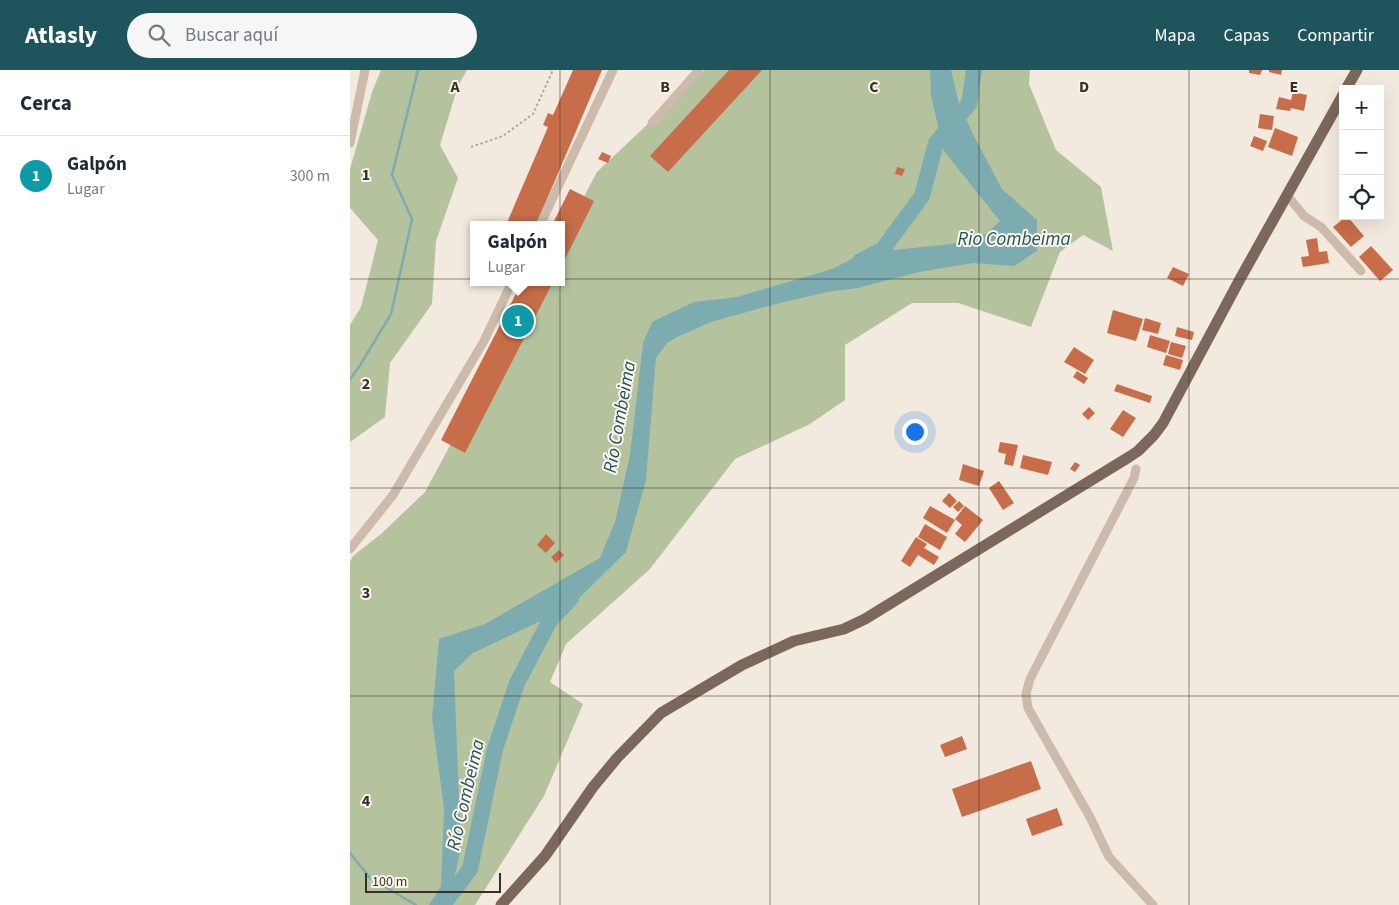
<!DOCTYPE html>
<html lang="es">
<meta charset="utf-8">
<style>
:root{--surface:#fff;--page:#f6f6f7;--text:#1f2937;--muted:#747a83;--line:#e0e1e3;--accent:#1e545b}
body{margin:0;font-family:"Source Sans 3",sans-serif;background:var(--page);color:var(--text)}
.controls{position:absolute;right:15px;top:15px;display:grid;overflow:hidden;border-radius:0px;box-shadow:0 5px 20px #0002}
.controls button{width:45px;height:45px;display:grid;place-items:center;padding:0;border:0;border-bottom:1px solid var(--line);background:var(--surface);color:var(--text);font:25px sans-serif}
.scale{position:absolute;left:15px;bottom:12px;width:136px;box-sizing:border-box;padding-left:5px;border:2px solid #392f2a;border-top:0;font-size:14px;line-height:18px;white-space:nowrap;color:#392f2a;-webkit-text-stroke:4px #faf4eb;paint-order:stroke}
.you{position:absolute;left:564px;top:361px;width:18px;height:18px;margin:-12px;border:4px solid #fff;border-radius:50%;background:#1a73e8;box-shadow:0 0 0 8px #1a73e833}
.badge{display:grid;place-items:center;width:32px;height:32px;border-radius:50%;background:var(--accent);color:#fff;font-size:16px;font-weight:700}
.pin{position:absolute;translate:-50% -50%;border:2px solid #fff;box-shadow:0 1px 5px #0006}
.popup{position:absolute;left:120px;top:151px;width:95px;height:65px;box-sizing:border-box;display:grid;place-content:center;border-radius:0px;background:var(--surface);filter:drop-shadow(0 1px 4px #0005);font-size:16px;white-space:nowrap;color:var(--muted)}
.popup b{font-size:19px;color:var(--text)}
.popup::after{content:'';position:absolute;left:50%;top:100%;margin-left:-10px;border:10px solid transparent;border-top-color:var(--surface)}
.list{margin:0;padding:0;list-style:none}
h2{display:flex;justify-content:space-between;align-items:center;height:65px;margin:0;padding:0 20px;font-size:21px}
h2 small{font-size:16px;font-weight:400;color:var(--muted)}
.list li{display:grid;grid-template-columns:32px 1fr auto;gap:15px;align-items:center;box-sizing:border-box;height:80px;padding:0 20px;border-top:1px solid var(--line)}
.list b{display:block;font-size:19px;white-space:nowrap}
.list p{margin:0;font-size:16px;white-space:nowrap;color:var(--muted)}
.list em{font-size:16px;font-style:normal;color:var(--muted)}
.icon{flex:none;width:28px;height:28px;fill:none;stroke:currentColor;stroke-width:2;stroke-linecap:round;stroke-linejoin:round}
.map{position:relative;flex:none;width:1049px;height:835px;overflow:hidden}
header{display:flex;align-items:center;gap:30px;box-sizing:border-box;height:70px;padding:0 25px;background:var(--accent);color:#fff}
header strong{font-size:24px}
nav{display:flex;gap:28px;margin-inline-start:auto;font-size:18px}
.search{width:350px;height:45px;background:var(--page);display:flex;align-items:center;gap:12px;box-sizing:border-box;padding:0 18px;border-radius:28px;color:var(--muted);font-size:19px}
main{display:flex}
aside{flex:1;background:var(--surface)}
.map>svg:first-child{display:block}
</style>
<header>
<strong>Atlasly</strong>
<div class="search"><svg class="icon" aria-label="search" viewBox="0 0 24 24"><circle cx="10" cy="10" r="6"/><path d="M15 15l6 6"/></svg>Buscar aquí</div>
<nav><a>Mapa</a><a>Capas</a><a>Compartir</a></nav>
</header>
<main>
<aside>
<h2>Cerca<small></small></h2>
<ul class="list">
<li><span class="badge" style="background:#0f9aa8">1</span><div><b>Galpón</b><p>Lugar</p></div><em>300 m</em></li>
</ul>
</aside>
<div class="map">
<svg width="1049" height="835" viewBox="0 0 1049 835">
<rect width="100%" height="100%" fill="#f3eadf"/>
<path fill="#b5c29e" d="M31,0H117L108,16L90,75L108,108L86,171L82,234L40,293L35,347L0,372V255L11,237L28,170L0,138V99L22,22Z
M355,0H680L679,14L706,80L751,117L763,181L733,165L710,182L681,257L608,233H562L495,275V330L460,354L385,389L299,500L216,574L200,612L233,634L194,726L125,835H0V492L3,486L31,464L75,422L188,212H212V168L247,102Z"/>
<path fill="#7dacb0" d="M580,0H601L609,34L626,70L652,119L687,150V181L664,196L623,193L569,202L508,218L477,222L422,235L361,252L327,267L317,273L306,288L296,410L276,482L220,537L123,583L104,601L111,778L98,835H79L91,816L94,738L82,648L89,569L135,554L250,488L265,452L280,385L293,273L302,252L344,232L387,227L482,199L514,183L602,174L636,164L650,151L594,81L581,26Z"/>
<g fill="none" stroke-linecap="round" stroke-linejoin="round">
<path stroke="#7dacb0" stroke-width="2.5" d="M0,309L9,297L41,244L62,149L42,105L68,0
M0,783L20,808L66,835"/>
<path stroke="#7dacb0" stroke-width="16" d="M509,192L533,179L572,126L586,73L619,34L624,0
M93,835L120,799L145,679L167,613L199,552L221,528"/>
</g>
<path fill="#c76d49" d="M223,0H252L186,155H156L198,57L193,55L198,43L203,45Z
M379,0H412L318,102L300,86Z
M899,0H912L910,5L899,3Z
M919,0H932L931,5L919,2Z
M943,22L957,25L954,41L941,38L940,41L926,39L929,27L941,30Z
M910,44L924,46L922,60L908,58Z
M925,58L948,67L942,86L918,77Z
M904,66L917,71L913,81L900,76Z
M252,82L261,86L258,93L248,89Z
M547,97L555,99L552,106L545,104Z
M220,119L244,131L212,195V155H202Z
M997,146L1014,166L1001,177L983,157Z
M967,168L969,182L977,181L979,193L953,197L951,187L959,186L956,170Z
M1021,176L1043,200L1030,211L1009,187Z
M823,197L839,204L833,216L817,208Z
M172,212H203L115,383L91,370Z
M763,240L793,249L786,271L757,263Z
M795,248L811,253L808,264L792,260Z
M827,257L844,262L842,270L825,266Z
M800,265L820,271L816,283L797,277Z
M821,272L836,276L832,288L818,284Z
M724,277L744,290L735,304L714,292Z
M816,285L833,290L830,300L813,295Z
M727,301L738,308L734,314L723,307Z
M767,314L802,326L800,333L764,321Z
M739,337L745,343L738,350L732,344Z
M773,340L786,348L773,367L760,359Z
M650,372L668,375L663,396L654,394L656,384L648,382Z
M673,385L702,392L698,405L670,398Z
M725,392L730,395L725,402L720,399Z
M613,394L634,401L629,416L609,410Z
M649,411L664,433L653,440L639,418Z
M599,423L607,431L600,438L592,431Z
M609,431L614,436L608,442L603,437Z
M580,436L605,450L597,463L573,448Z
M615,436L633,450L615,472L605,464L612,455L605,449Z
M575,454L597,467L590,480L568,467Z
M196,464L205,473L196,483L187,475Z
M566,467L577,474L574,478L589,487L584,495L568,485L560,497L551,491Z
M209,480L214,485L206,493L201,487Z
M612,666L617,679L595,687L590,675Z
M681,691L691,719L612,747L602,719Z
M707,738L713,755L682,766L676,749Z"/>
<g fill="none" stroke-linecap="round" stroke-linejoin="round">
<path stroke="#b7a594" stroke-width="2" stroke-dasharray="2.5 2.5" stroke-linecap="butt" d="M121,77L153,66L183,44L203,0"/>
<path stroke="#cba" stroke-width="9" d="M302,53L349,0
M0,73L15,0
M937,125L954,146L971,157L1011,201
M190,155L263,0
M786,399L784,408L680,609L676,624L678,638L740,747L759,787L803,835
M0,479L43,425L134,271L162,212"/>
<path stroke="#7b675b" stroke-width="11" d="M996,19L1007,0
M151,835L195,786L243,717L267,688L311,643L392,595L444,571L494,559L515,549L779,387L788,381L804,365L813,353L890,209L993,25"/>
</g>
<path fill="none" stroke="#392f2a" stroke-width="1" stroke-opacity="0.55" d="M210,0V835M420,0V835M629,0V835M839,0V835M0,209H1049M0,418H1049M0,626H1049"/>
<g text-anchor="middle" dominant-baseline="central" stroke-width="4" stroke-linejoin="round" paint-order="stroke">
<g font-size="19" font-style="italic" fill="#1e545b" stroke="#faf4eb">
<text x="664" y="169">Rio Combeima</text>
<text transform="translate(270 347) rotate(-80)">Río Combeima</text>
<text transform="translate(116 725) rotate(-77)">Río Combeima</text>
</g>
</g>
<g font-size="16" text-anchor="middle" font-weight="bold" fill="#392f2a" stroke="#faf4eb" stroke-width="4" stroke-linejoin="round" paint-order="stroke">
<text x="105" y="22">A</text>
<text x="315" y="22">B</text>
<text x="524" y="22">C</text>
<text x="734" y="22">D</text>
<text x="944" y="22">E</text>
<text x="16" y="110">1</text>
<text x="16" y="319">2</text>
<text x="16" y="528">3</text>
<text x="16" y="736">4</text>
</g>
</svg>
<div class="controls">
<button>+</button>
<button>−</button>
<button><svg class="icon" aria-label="locate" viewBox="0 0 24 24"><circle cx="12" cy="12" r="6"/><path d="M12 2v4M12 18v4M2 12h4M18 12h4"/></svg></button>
</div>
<div class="scale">100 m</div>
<div class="you"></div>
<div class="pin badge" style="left:168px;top:251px;background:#0f9aa8">1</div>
<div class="popup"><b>Galpón</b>Lugar</div>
</div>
</main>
